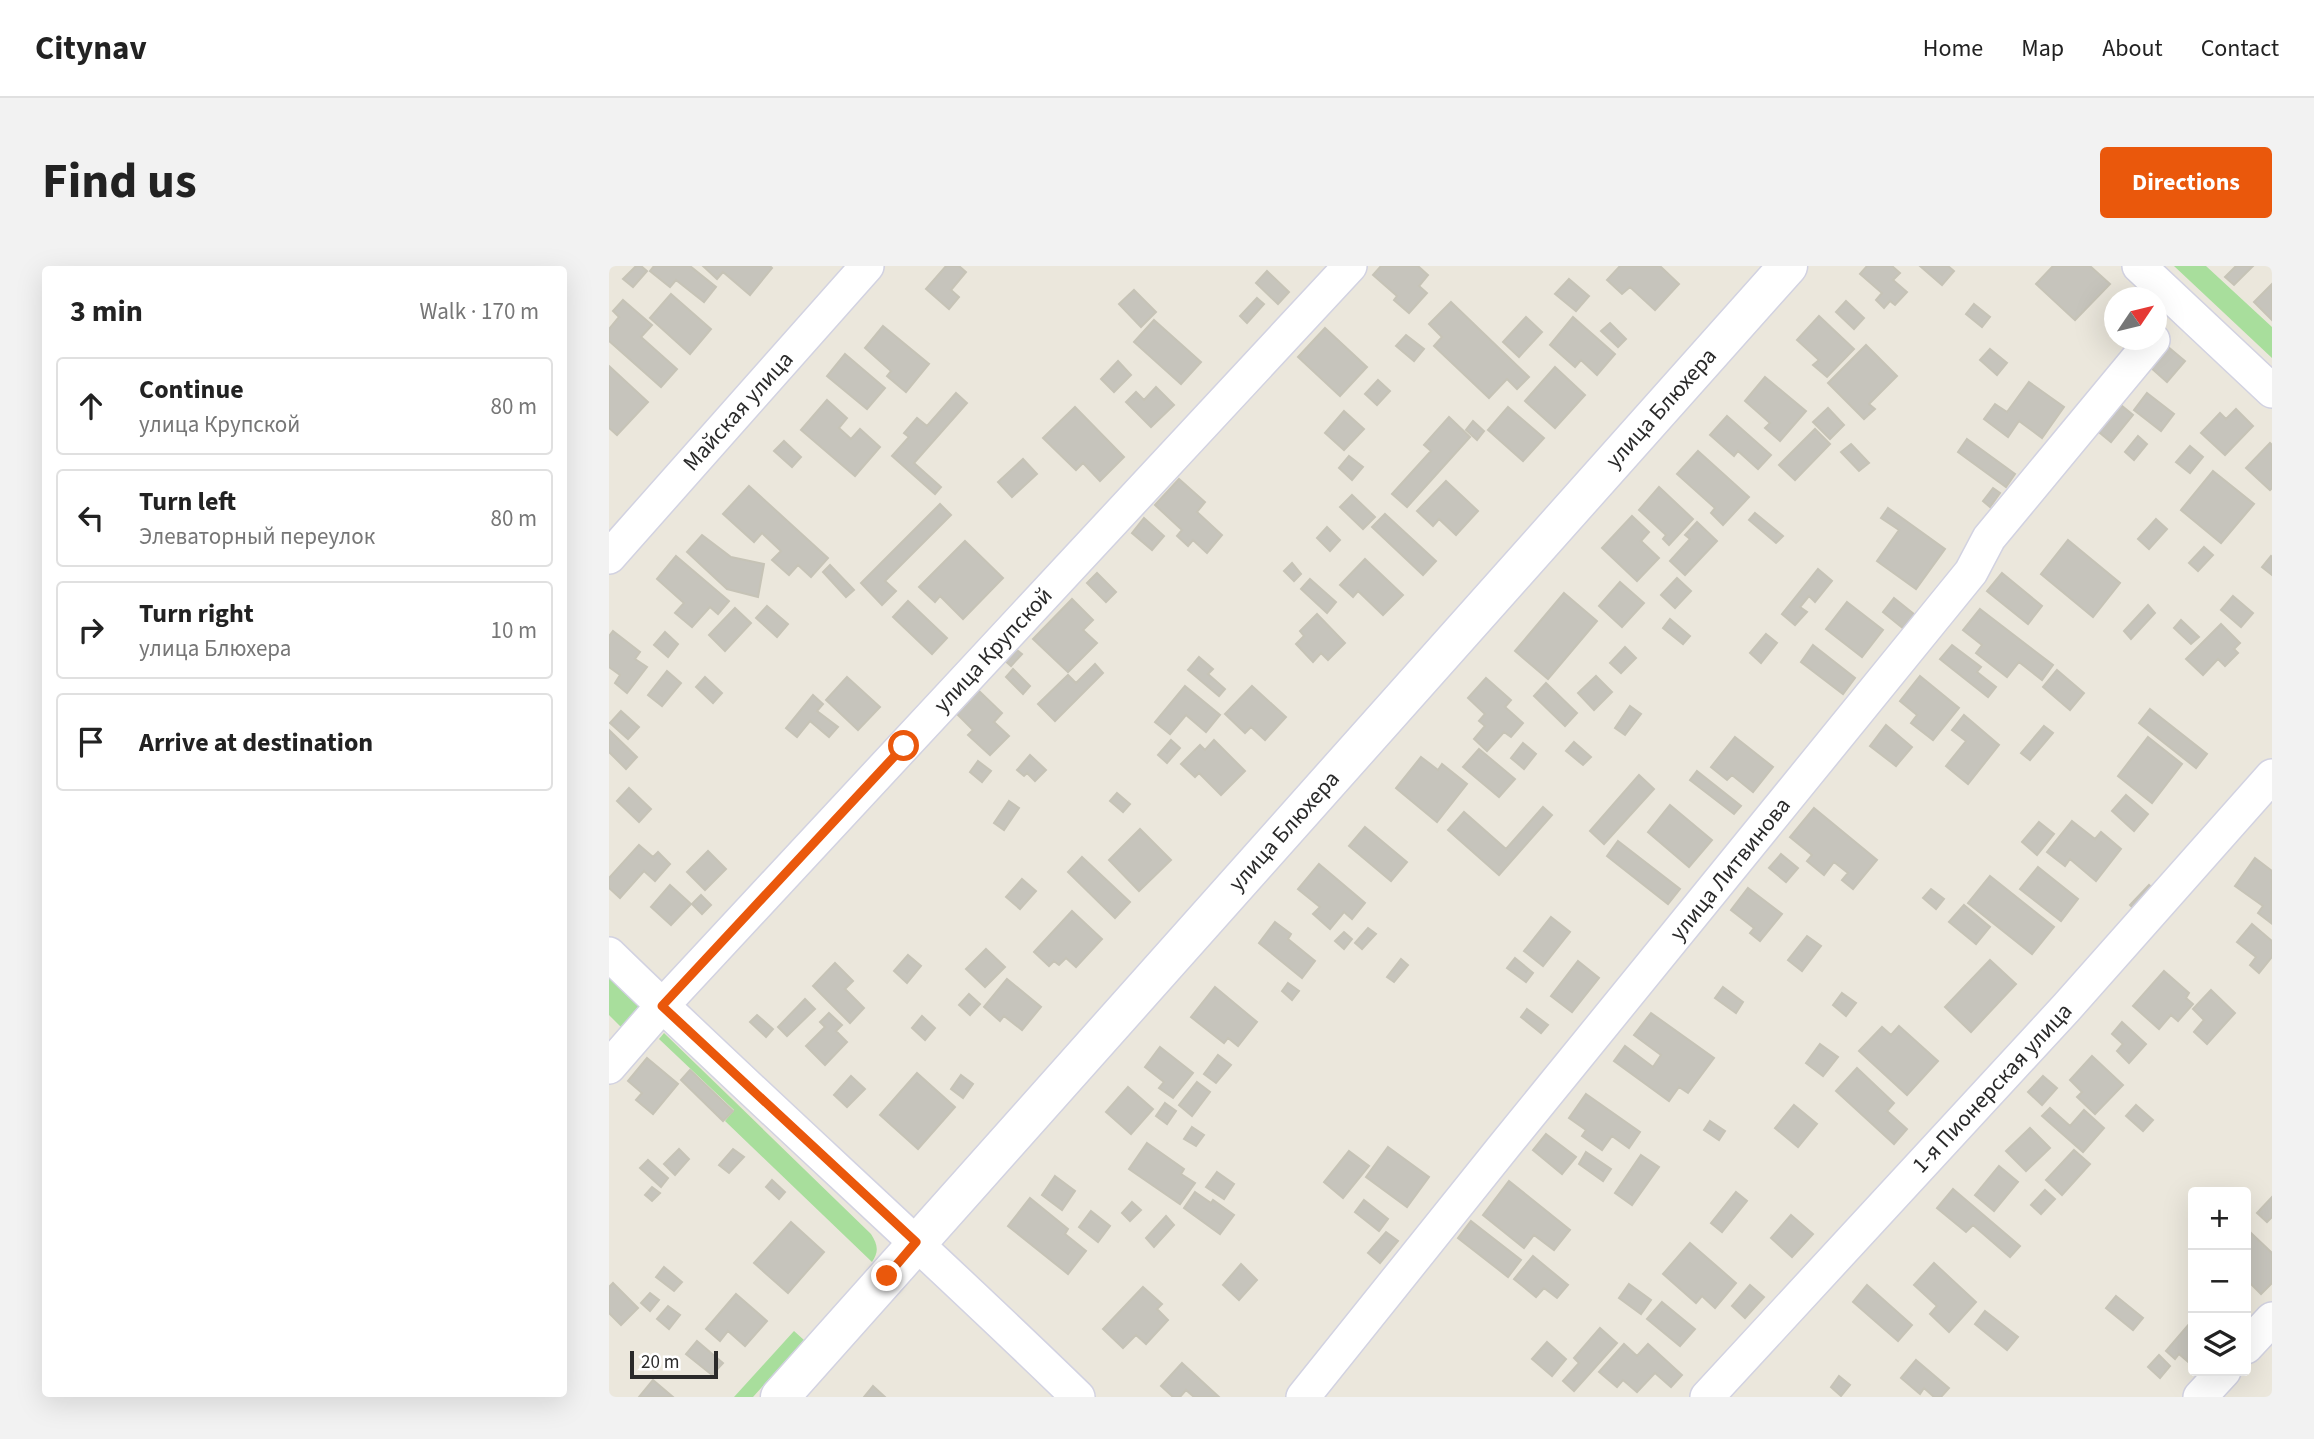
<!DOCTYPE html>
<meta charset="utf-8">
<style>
:root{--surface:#fff;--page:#f2f2f2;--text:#222;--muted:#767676;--line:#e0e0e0;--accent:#ea580c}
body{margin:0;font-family:"Source Sans 3",sans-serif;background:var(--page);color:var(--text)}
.controls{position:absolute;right:21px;bottom:21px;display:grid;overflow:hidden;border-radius:7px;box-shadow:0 7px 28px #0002}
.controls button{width:63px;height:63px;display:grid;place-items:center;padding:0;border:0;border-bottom:2px solid var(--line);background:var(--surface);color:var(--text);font:35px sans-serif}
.compass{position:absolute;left:1495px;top:21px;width:63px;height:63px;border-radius:50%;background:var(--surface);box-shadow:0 7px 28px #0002;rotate:55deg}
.scale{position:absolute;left:21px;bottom:18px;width:88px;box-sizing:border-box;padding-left:7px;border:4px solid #2a2a2a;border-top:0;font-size:19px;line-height:24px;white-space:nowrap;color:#2a2a2a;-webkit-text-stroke:5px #fff;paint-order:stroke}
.stop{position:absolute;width:21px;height:21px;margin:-16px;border:5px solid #ea580c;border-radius:50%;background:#fff}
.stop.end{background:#ea580c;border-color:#fff;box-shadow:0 2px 7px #0008}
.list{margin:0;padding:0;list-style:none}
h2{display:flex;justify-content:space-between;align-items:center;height:91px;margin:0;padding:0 28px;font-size:30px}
h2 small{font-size:23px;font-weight:400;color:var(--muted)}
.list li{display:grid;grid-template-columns:46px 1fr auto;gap:21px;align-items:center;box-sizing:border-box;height:98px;margin:0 14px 14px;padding:0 14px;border:2px solid var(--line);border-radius:7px}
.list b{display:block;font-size:26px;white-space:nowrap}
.list p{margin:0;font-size:23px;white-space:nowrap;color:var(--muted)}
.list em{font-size:23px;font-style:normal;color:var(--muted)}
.icon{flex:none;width:38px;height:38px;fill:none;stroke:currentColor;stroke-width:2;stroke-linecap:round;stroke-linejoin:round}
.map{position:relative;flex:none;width:1663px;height:1131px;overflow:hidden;border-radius:7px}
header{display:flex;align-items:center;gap:42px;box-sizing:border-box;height:98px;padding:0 35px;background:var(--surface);border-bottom:2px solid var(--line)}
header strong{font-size:33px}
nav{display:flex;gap:38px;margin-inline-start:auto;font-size:24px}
.intro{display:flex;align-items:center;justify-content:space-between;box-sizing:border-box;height:168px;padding:0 42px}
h1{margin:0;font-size:49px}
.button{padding:18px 32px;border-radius:7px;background:var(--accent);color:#fff;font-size:24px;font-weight:700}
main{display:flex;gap:42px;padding:0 42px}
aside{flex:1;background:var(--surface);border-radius:7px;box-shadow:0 7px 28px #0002}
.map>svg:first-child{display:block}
</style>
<header>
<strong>Citynav</strong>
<nav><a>Home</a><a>Map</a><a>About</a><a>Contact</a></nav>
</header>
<div class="intro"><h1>Find us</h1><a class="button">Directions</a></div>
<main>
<aside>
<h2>3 min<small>Walk · 170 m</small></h2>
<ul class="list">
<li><svg class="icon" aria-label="ahead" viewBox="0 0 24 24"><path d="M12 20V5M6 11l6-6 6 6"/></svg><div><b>Continue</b><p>улица Крупской</p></div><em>80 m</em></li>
<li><svg class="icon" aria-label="left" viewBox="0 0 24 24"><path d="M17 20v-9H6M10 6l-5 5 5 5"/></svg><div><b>Turn left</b><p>Элеваторный переулок</p></div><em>80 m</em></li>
<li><svg class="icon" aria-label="right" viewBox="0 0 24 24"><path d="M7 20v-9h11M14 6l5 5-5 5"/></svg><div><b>Turn right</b><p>улица Блюхера</p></div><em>10 m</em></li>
<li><svg class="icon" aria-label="arrive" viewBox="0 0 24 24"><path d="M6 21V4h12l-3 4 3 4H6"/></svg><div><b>Arrive at destination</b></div></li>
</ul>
</aside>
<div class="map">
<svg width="1663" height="1131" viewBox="0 0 1663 1131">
<rect width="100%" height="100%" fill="#ebe7dc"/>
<path fill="#a8de9c" d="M1565,0H1597L1663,61V92Z
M0,703L36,737L13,762L0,749Z
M55,767L262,968C269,979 270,986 263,996L116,855L125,844L50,773Z
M185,1065L195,1074L144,1131H125Z"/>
<path fill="#c6c4bc" stroke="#c6c3b6" stroke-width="2" d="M27,0H32L38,5L24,21L14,13Z
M45,0H81L107,21L95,36L67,14L61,21L41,5Z
M94,0H161L163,2L141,29L114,6L108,13Z
M337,0H350L357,6L342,24L350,31L340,43L317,23Z
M772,0H809L819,9L810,20L818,27L800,47L785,34L788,30L764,9Z
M1011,0H1051L1070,18L1046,44L1021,21L1013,28L998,14Z
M1258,0H1283L1291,7L1284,14L1298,26L1286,39L1281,35L1275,42L1267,34L1273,27L1251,8Z
M1311,0H1339L1345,5L1333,19Z
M1444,0H1481L1501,18L1466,54L1427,18Z
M1627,0H1644L1625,19L1616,11Z
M658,5L680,26L669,38L647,17Z
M960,13L980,30L967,45L946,28Z
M1663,18V54L1645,36Z
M525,24L547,46L532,61L510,38Z
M62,28L102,63L81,88L41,52Z
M648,32L655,38L638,57L631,50Z
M14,34L43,59L32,71L68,103L52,121L0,75V63L10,51L4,45Z
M1237,35L1255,52L1245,63L1227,46Z
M842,36L920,111L908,123L898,113L880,132L825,80L833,71L820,58Z
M1365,38L1381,51L1373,61L1357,48Z
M1210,50L1245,83L1218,111L1204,99L1210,94L1188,74Z
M917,51L933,66L910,91L894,76Z
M964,51L1006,88L988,109L972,94L966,101L941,79Z
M545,54L592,96L572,118L525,76Z
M1001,57L1017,73L1009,81L992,65Z
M274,60L320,98L297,126L278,110L282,105L256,82Z
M716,62L758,101L731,130L689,91Z
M797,69L815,83L805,95L787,80Z
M1257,79L1288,110L1260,138L1266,143L1255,153L1219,117Z
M1558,80L1576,95L1558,116L1541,101Z
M1381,83L1398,97L1388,109L1371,94Z
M236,88L276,122L258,143L218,110Z
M509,95L522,109L505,126L492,113Z
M0,100L39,136L8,169L0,162Z
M946,101L976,129L946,162L916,135Z
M1156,111L1197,145L1171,175L1156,162L1161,157L1136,135Z
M769,114L781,125L768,139L756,128Z
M1420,116L1455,141L1433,172L1410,155L1399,171L1375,153L1386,138L1398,146Z
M547,121L565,139L542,161L517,136L527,126L535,134Z
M347,127L358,137L305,197L332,221L326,228L283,190L300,171L295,167L308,152L318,160Z
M1538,127L1565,148L1552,165L1525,144Z
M218,134L238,152L230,162L242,173L251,163L271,181L246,210L192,164Z
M1507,135L1524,149L1502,176L1485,162Z
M466,141L515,191L491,215L474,197L467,204L434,172Z
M899,141L935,172L914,195L879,164Z
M1219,142L1235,159L1221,173L1204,156Z
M1627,143L1644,160L1616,189L1592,167L1611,147L1617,153Z
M735,145L755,163L735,184L716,167Z
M1118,150L1162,189L1149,203L1129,185L1125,190L1101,169Z
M840,151L861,171L798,241L783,228L822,185L815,179Z
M864,155L875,165L868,174L857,164Z
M1206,163L1221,178L1186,214L1170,199Z
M1529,170L1538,178L1525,194L1516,186Z
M1358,173L1406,208L1397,221L1349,186Z
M175,175L192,191L183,201L165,185Z
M1661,177L1663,179V222L1661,224L1637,202Z
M1242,178L1260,197L1250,205L1232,186Z
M1581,180L1594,191L1581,207L1567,196Z
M1089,185L1140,231L1114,259L1102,247L1106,242L1068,208Z
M740,190L754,201L743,214L730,202Z
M414,193L428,208L403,231L389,216Z
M1604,205L1645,238L1612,277L1572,244Z
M570,213L596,236L588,246L613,269L598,287L584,274L579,280L568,270L573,264L546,239Z
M837,215L869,245L847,269L830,253L824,260L808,245Z
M140,220L219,292L202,311L189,299L180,309L163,294L172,285L153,267L145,276L114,248Z
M1050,221L1084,253L1060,279L1054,273L1057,269L1030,244Z
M1384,222L1391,227L1381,241L1374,235Z
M743,229L766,251L754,263L731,241Z
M331,238L342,249L276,315L287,325L273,339L252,317Z
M1279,242L1336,283L1307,323L1268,295L1290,264L1272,252Z
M1146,247L1174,270L1167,277L1140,254Z
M776,248L827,295L814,309L763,261Z
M1023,250L1040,266L1032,275L1050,292L1028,315L993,282Z
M535,252L555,270L543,284L523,267Z
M1547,253L1558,263L1540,283L1529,273Z
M1088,256L1108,275L1076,309L1061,295L1081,273L1076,269Z
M718,261L731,274L721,285L708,272Z
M93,269L122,291L155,298L149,331L118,323L78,286Z
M1459,274L1511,317L1484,351L1432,308Z
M356,275L394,312L354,353L331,330L326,336L310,321Z
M1595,281L1604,289L1589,305L1580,297Z
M67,290L120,335L109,348L101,341L83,361L66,347L75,337L48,313Z
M1662,290L1663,291V309L1653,301Z
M756,293L794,329L774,349L749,325L744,331L731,319Z
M683,297L692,308L685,315L675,305Z
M221,299L245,324L237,331L214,306Z
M1209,303L1223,315L1206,336L1200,330L1191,341L1198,346L1186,359L1173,348Z
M488,307L507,326L497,336L478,317Z
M1393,307L1433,340L1419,358L1378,325Z
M1068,312L1082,325L1066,342L1052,329Z
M701,313L727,336L718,347L692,323Z
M1011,316L1035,337L1013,361L990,340Z
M955,327L988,355L939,413L906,385Z
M1624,330L1644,347L1632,361L1612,344Z
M1285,332L1306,349L1295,363L1274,346Z
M463,333L484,354L474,364L488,377L459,406L424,373Z
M299,335L338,372L323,388L284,351Z
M1238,336L1274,364L1253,391L1217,363Z
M1539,339L1546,347L1522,373L1515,365Z
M158,340L179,358L168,371L147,352Z
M126,342L142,357L116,385L100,369Z
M1371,343L1444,399L1433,414L1410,396L1398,411L1367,387L1373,379L1354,364Z
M708,348L736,377L719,394L712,387L704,396L687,378L695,370L691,365Z
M1061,353L1081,370L1074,378L1054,362Z
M1572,354L1590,371L1582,378L1565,362Z
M1612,358L1631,377L1625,383L1629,387L1616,400L1609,393L1594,409L1577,393Z
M4,365L31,386L26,393L38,401L18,427L6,417L11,409L0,401V370Z
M56,366L69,378L59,391L45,379Z
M1157,368L1168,377L1152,397L1141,387Z
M1204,379L1246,412L1234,428L1192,396Z
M1343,379L1372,401L1368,406L1387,421L1379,431L1331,393Z
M404,381L413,388L402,400L394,393Z
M1016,381L1027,392L1012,407L1001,397Z
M590,391L604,403L599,408L616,423L610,430L579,404Z
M486,398L494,407L446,455L429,438L459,409L467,417Z
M404,403L421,420L414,428L397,411Z
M1448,404L1475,427L1461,444L1434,421Z
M58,405L72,417L53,440L39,429Z
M987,410L1003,426L985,444L969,427Z
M1311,410L1350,442L1324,474L1302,457L1308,449L1291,435Z
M96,411L113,427L104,437L87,421Z
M238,411L271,441L249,464L217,434Z
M877,412L902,434L896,441L914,457L902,471L895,466L878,485L865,473L876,460L870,455L876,448L859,432Z
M937,417L968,447L956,460L925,430Z
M576,420L611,449L597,466L577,449L561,468L546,456Z
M643,420L677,451L656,474L642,461L636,467L616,448Z
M369,424L393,447L385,456L400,470L381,489L359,469L364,464L347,447Z
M204,429L214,438L208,445L229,461L220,471L201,455L188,471L177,462Z
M1021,440L1032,448L1016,469L1006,462Z
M1541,443L1598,488L1587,502L1530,457Z
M12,445L30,461L19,473L1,457Z
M1355,449L1390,479L1359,518L1337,500L1357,475L1343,464Z
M1277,459L1303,481L1287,500L1261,480Z
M1435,460L1444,467L1421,494L1412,487Z
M0,464L28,491L17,503L0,486Z
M1126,471L1164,501L1144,526L1123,509L1118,514L1102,501Z
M1539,471L1573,498L1543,537L1509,510Z
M562,474L571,482L558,497L549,489Z
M605,474L636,505L612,529L590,507L586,511L572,498L591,479L596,484Z
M965,476L982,491L974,499L957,485Z
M914,477L927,488L915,503L902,492Z
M870,483L906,513L890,531L854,501Z
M421,489L437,504L426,515L418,507L415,510L408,504Z
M812,491L829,504L833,498L858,518L828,556L787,522Z
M369,495L382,505L373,516L361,506Z
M1088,505L1132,540L1125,548L1081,514Z
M1030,509L1045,523L995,578L981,565Z
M20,522L42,543L30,556L8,535Z
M508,527L521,538L514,546L501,535Z
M1517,529L1539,548L1525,565L1503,545Z
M400,535L410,542L395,564L385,557Z
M1061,539L1103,574L1080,601L1039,566Z
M934,541L943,549L890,609L839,564L855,546L897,583Z
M1205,542L1268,594L1244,623L1233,614L1239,607L1225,596L1215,609L1198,595L1203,589L1181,571Z
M1463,555L1486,573L1492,566L1512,583L1487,615L1461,593L1456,600L1438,586Z
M1430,556L1445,568L1428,589L1413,576Z
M756,561L798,596L782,615L740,580Z
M531,563L562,594L530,625L500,594Z
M1009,575L1071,623L1059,638L998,590Z
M30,579L44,591L49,586L61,598L46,615L35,605L11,632L0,622V612Z
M99,585L117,603L96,624L78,606Z
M1172,588L1189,602L1177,616L1160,602Z
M473,591L521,636L506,652L459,606Z
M1646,592L1663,605L1662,657L1649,647L1654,640L1626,620Z
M710,598L756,637L743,653L735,646L721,663L704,648L711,641L689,623Z
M1429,601L1469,633L1452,655L1411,623Z
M1381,610L1445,661L1423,688L1359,637Z
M413,613L427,625L411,643L397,631Z
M61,619L82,638L62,659L42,641Z
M1540,619L1548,627L1529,647L1521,639Z
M1139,622L1173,648L1151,675L1141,667L1145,662L1122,644Z
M1322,623L1335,633L1327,643L1314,632Z
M92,629L102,639L93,648L83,638Z
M1355,639L1381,661L1367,678L1340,656Z
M463,645L493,673L467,701L457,692L450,699L445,695L440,700L425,686Z
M942,651L961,666L934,700L915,685Z
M666,656L682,668L679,673L706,695L693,712L650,677Z
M1643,658L1663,675V691L1650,707L1641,699L1647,691L1628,676Z
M759,662L767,668L753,683L746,677Z
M735,666L743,673L735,683L726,675Z
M1198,670L1212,680L1193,705L1179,694Z
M377,683L396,701L376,721L357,703Z
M299,689L312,700L298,717L285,705Z
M906,692L924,707L917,716L898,702Z
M792,693L799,699L785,716L778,711Z
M1381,694L1407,718L1362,766L1336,741Z
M969,695L990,712L963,746L942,730Z
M226,697L244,715L236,723L255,742L241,757L204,720Z
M1555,705L1580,727L1577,732L1584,738L1569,755L1562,749L1550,763L1524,740Z
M398,713L432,741L413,764L395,750L391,755L375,741Z
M679,717L690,725L683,734L673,725Z
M606,721L648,756L629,780L619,772L615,777L582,751Z
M1114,721L1134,736L1127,747L1106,732Z
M1602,724L1626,747L1598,778L1585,766L1595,754L1584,743Z
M1233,727L1247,737L1237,750L1224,739Z
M360,728L371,738L361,749L350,739Z
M196,733L206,743L178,770L169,761Z
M918,743L939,759L932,767L912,751Z
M220,747L233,759L227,765L238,776L216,799L197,780L216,761L211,756Z
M1042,747L1105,792L1079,827L1070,821L1060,835L1005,795L1016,780L1044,801L1052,789L1025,769Z
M148,749L164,763L157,771L141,756Z
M313,750L326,762L316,774L303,762Z
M1513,756L1537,778L1520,797L1508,785L1514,778L1503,768Z
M1290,760L1329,795L1298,829L1250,785L1273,761L1282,769Z
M1211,778L1229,791L1214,810L1197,797Z
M551,781L584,807L564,832L550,822L555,816L536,801Z
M609,789L622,799L607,817L595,808Z
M1483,790L1514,819L1486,848L1468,831L1473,826L1461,814Z
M38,792L69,818L44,848L27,834L33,827L19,815Z
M1248,802L1285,837L1278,845L1298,863L1285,878L1227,825Z
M81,804L124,845L114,855L72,814Z
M308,807L346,841L309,883L271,849Z
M352,809L364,818L354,832L342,823Z
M242,810L256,823L238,841L225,829Z
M1434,810L1448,822L1433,839L1419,826Z
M588,816L601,826L583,850L570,839Z
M519,821L544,843L522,868L497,846Z
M977,828L1031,866L1020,882L1003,870L993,884L973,870L977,864L960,852Z
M556,837L567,845L558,858L547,850Z
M1185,839L1208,858L1189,881L1166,862Z
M1527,839L1544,854L1534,865L1517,850Z
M1441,842L1461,860L1475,844L1495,862L1474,886L1433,850Z
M1101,855L1116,865L1110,874L1095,864Z
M583,861L595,869L587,880L575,873Z
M1421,862L1441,882L1417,905L1397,885Z
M937,868L967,891L953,908L924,884Z
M538,877L575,903L572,908L586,917L571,938L520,903Z
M779,881L820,911L798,941L757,911Z
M70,883L80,893L66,909L55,898Z
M124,883L135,891L120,907L110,899Z
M1465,884L1481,898L1453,929L1437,914Z
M740,885L760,900L734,932L715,916Z
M977,886L1002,903L994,915L970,898Z
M1032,889L1050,901L1023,939L1006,927Z
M39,894L59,912L52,921L31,902Z
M1390,900L1409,916L1385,945L1366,929Z
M608,906L625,918L615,933L597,921Z
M446,910L466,925L453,944L433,929Z
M163,914L176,926L170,933L157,921Z
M900,915L961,964L945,984L925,969L915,982L874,949Z
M43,921L51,927L43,935L36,929Z
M1344,923L1411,980L1401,991L1364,959L1357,966L1328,942Z
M1436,924L1446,933L1432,948L1422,939Z
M586,926L602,937L604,934L625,949L611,968L575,942Z
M1127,926L1138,935L1113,966L1102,957Z
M1663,931V951L1658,956L1648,947Z
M421,932L459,963L456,968L477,985L459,1008L399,960Z
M755,934L779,953L770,965L746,946Z
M523,936L532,944L521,955L513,947Z
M482,945L501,960L489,976L470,961Z
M1182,949L1204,968L1183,991L1162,972Z
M557,950L565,959L545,981L537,972Z
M862,955L912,994L899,1011L849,972Z
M182,956L215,986L179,1027L145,997Z
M777,966L789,975L771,997L759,987Z
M1642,967L1663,987V1017L1652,1028L1637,1013V973Z
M1081,977L1127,1017L1106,1042L1093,1030L1087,1037L1054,1008Z
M924,990L959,1019L948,1032L935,1022L927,1031L905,1013Z
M1325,997L1367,1036L1340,1066L1321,1048L1328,1040L1305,1019Z
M632,998L648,1014L630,1034L614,1019Z
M55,1001L73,1016L65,1025L47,1011Z
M4,1017L29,1042L12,1059L0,1047V1021Z
M1020,1018L1042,1034L1032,1048L1010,1032Z
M1141,1019L1155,1031L1136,1052L1123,1040Z
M1258,1019L1303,1059L1289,1075L1244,1036Z
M534,1021L553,1038L548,1043L559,1054L537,1078L527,1069L514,1082L494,1063Z
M41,1027L50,1034L41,1045L32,1037Z
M127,1028L158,1055L136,1080L119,1065L111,1075L97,1063Z
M1507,1030L1534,1052L1524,1064L1497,1042Z
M1053,1036L1086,1063L1071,1080L1038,1053Z
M59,1040L71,1049L60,1063L48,1053Z
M1376,1045L1409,1071L1398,1084L1366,1058Z
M1580,1058L1584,1061V1100L1570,1088L1566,1093L1557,1085Z
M991,1062L1008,1077L965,1125L954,1115L970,1097L965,1092Z
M88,1075L114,1097L103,1109L77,1088Z
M938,1076L957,1093L943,1110L923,1093Z
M1015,1078L1028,1090L1039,1078L1073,1109L1062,1121L1046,1107L1028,1126L1014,1114L1008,1121L990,1106Z
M1550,1089L1561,1100L1551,1112L1539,1101Z
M1307,1094L1340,1122L1332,1131H1325L1315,1122L1311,1128L1292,1112Z
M573,1097L610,1131H585L577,1124L571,1131H564L552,1120Z
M1230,1110L1241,1119L1232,1130L1222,1121Z
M44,1114L64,1131H30Z
M264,1120L276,1131H255Z"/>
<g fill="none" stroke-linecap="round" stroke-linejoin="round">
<g stroke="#d2d2e1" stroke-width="36">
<path id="street" d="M1530,0L1663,125
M0,291L258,0
M0,688C154,838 315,981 469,1131
M0,801L53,740L741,0
M1637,1081L1663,1053
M694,1131L896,879L1362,306L1380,272L1544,74
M1098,1131L1458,741L1663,510
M1591,1131L1615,1105"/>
</g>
<g stroke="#d2d2e1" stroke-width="41">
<path id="secondary" d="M171,1131L1179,0"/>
</g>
<use href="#street" stroke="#fff" stroke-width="33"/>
<use href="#secondary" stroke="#fff" stroke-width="38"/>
</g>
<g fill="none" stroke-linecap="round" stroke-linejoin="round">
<path stroke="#ea580c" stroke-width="9" d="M278,1010L307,976L53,740L295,480"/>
</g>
<g text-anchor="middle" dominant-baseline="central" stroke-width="5" stroke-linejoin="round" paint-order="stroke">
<g font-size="23" fill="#2a2a2a" stroke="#fff">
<text transform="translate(1052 142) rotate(-48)">улица Блюхера</text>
<text transform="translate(129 145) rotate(-48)">Майская улица</text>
<text transform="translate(384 384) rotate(-47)">улица Крупской</text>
<text transform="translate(675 565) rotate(-48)">улица Блюхера</text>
<text transform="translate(1121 603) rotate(-51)">улица Литвинова</text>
<text transform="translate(1383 822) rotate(-47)">1-я Пионерская улица</text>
</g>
</g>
</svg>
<div class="controls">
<button>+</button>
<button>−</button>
<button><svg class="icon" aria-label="layers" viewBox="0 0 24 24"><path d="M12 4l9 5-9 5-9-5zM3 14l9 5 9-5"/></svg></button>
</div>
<svg class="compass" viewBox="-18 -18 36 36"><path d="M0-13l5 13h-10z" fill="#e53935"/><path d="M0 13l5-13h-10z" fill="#767676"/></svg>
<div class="scale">20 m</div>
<div class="stop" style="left:295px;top:480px"></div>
<div class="stop end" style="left:278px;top:1010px"></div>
</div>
</main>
